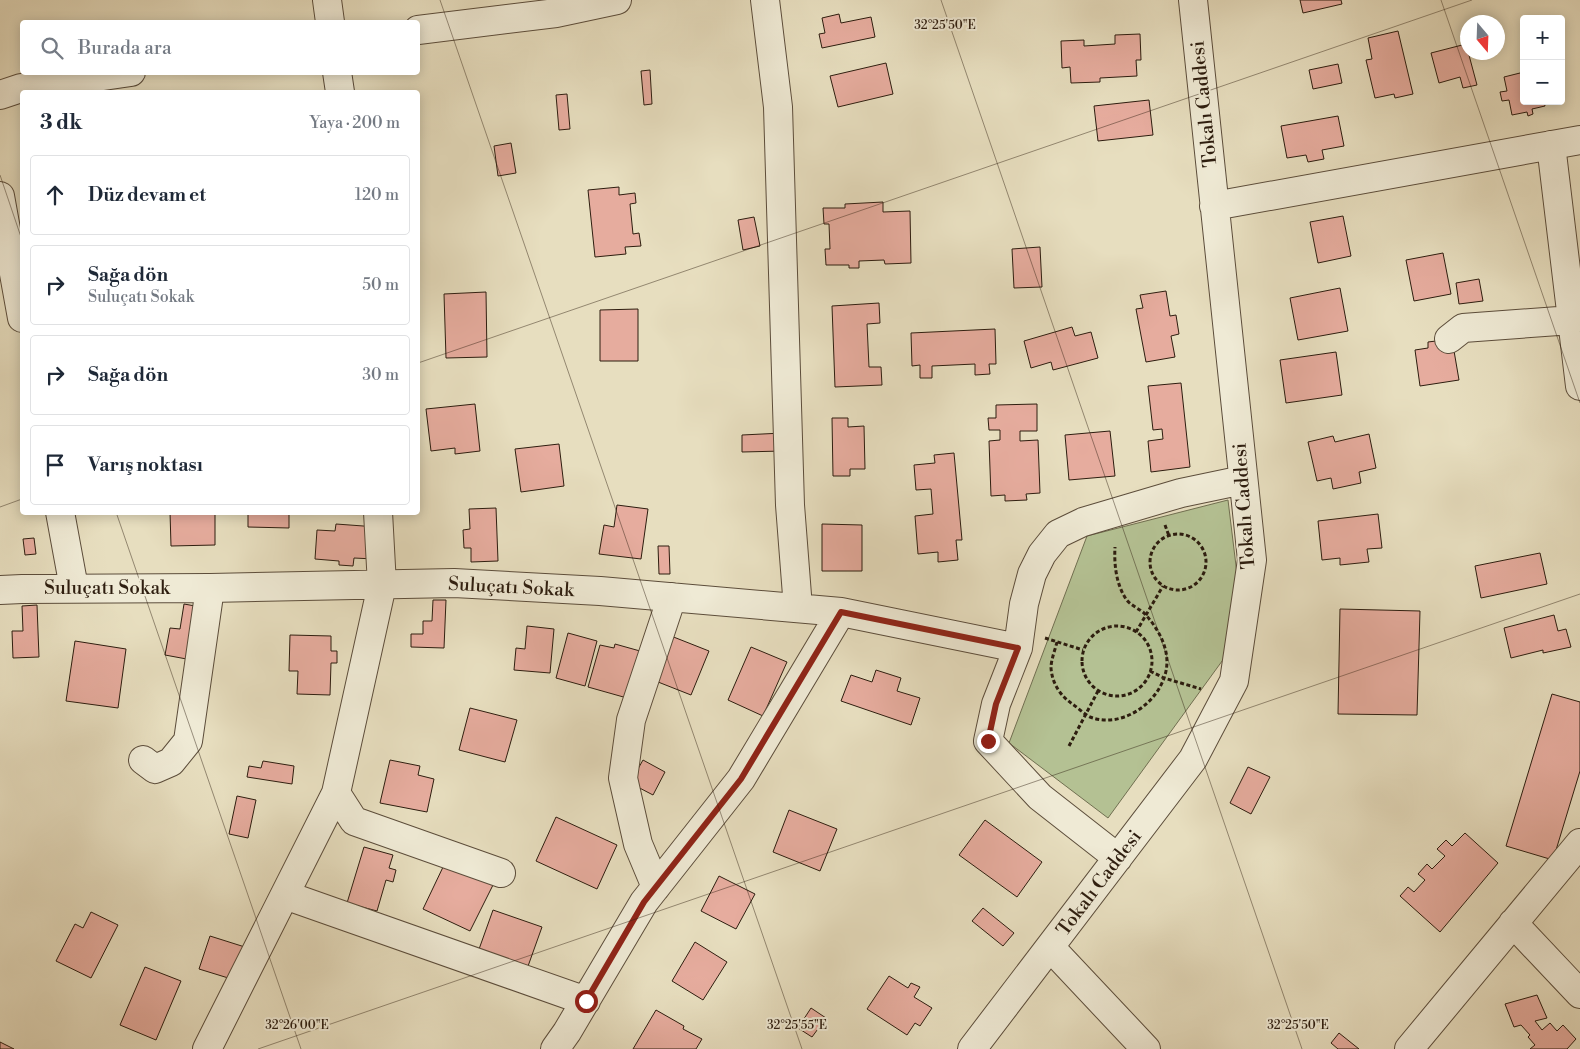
<!DOCTYPE html>
<html lang="tr">
<meta charset="utf-8">
<style>
:root{--surface:#fff;--page:#f6f6f7;--text:#1f2937;--muted:#747a83;--line:#e0e1e3}
body{margin:0;font-family:"Libre Bodoni",serif;background:var(--page);color:var(--text)}
.controls{position:absolute;right:15px;top:15px;display:grid;overflow:hidden;border-radius:5px;box-shadow:0 2px 12px #0003}
.controls button{width:45px;height:45px;display:grid;place-items:center;padding:0;border:0;border-bottom:1px solid var(--line);background:var(--surface);color:var(--text);font:25px sans-serif}
.compass{position:absolute;left:1460px;top:15px;width:45px;height:45px;border-radius:50%;background:var(--surface);box-shadow:0 2px 12px #0003;rotate:161deg}
.stop{position:absolute;width:15px;height:15px;margin:-11px;border:4px solid #8f2418;border-radius:50%;background:#fff}
.stop.end{background:#8f2418;border-color:#fff;box-shadow:0 1px 5px #0008}
.list{margin:0;padding:0;list-style:none}
h2{display:flex;justify-content:space-between;align-items:center;height:65px;margin:0;padding:0 20px;font-size:21px}
h2 small{font-size:16px;font-weight:400;color:var(--muted)}
.list li{display:grid;grid-template-columns:32px 1fr auto;gap:15px;align-items:center;box-sizing:border-box;height:80px;margin:0 10px 10px;padding:0 10px;border:1px solid var(--line);border-radius:5px}
.list b{display:block;font-size:19px;white-space:nowrap}
.list p{margin:0;font-size:16px;white-space:nowrap;color:var(--muted)}
.list em{font-size:16px;font-style:normal;color:var(--muted)}
.icon{flex:none;width:28px;height:28px;fill:none;stroke:currentColor;stroke-width:2;stroke-linecap:round;stroke-linejoin:round}
.map{position:relative;flex:none;width:1580px;height:1049px;overflow:hidden}
.search{position:absolute;background:var(--surface);box-shadow:0 2px 12px #0003;left:20px;top:20px;width:400px;height:55px;display:flex;align-items:center;gap:12px;box-sizing:border-box;padding:0 18px;border-radius:5px;color:var(--muted);font-size:19px}
.panel{position:absolute;background:var(--surface);box-shadow:0 2px 12px #0003;left:20px;top:90px;width:400px;height:425px;border-radius:5px}
.map>svg:first-child{display:block}
</style>
<div class="map">
<svg width="1580" height="1049" viewBox="0 0 1580 1049">
<rect width="100%" height="100%" fill="#e7debf"/>
<filter id="stains"><feTurbulence type="fractalNoise" baseFrequency=".004" numOctaves="4"/><feColorMatrix values="0 0 0 0 .2 0 0 0 0 .09 0 0 0 0 .02 0 0 0 .5 -.17"/></filter>
<radialGradient id="worn" r=".72"><stop offset=".6" stop-color="#630" stop-opacity="0"/><stop offset="1" stop-color="#630" stop-opacity=".3"/></radialGradient>
<path fill="#b4c193" stroke="#706f51" d="M1228,500L1237,574L1225,657L1108,818L1009,743L1087,536Z"/>
<path fill="#e6ac9e" stroke="#2d1d0f" d="M1300,0H1341L1342,4L1303,13Z
M839,14L841,23L871,17L875,37L822,48L819,34L825,33L822,18Z
M1398,31L1413,94L1395,98L1394,94L1375,98L1366,60L1372,59L1368,38Z
M1140,34L1141,60H1136L1137,76L1100,78V82L1071,83L1070,67L1062,68L1061,41L1084,40V46L1115,44V35Z
M1466,44L1477,85L1463,88L1460,77L1439,83L1431,53Z
M886,63L893,94L838,107L830,76Z
M1338,64L1342,83L1313,89L1309,70Z
M650,70L652,104L644,105L641,71Z
M1524,72V101H1544L1545,106L1532,109L1533,114L1528,116L1527,112L1512,115L1509,100L1502,101L1500,92L1507,91L1504,77Z
M567,94L570,129L559,130L556,95Z
M1149,100L1153,135L1098,141L1094,106Z
M1338,116L1344,146L1322,150L1324,159L1308,162L1306,155L1287,158L1281,126Z
M511,143L516,173L498,176L494,146Z
M619,187V195L635,193L636,203L630,204L633,234L639,233L641,246L625,247L626,254L595,257L588,190Z
M883,202V212L910,211L911,263L885,264L884,260L859,261V268H849V265H826L825,249H830L829,224H824L823,208H845V204Z
M1343,216L1351,256L1318,263L1310,222Z
M754,217L760,246L743,250L738,220Z
M1040,247L1042,287L1014,288L1012,249Z
M1443,253L1451,294L1414,301L1406,260Z
M1479,279L1483,301L1459,304L1456,283Z
M1340,288L1348,331L1298,340L1290,298Z
M1166,291L1170,316L1176,315L1179,334L1171,336L1175,357L1146,362L1136,309L1143,308L1140,295Z
M486,292L487,357L446,358L444,294Z
M879,303L880,323L867,324L869,367H881L882,385L835,387L832,306Z
M638,309V361H600V310Z
M1072,327L1075,336L1091,332L1098,358L1053,370L1051,362L1031,368L1024,341Z
M995,329L996,364H989L990,374L975,375V364L932,366V378H920V365L912,366L911,333Z
M1444,340L1453,345L1459,380L1420,386L1415,350L1428,348V342Z
M1336,352L1342,395L1286,403L1280,360Z
M1181,383L1190,467L1151,472L1148,441L1163,439L1162,429L1153,430L1148,386Z
M475,404L480,451L455,454V448L431,451L426,409Z
M1037,404V431H1020V441L1038,440L1040,493L1026,494L1027,500L1005,501V495L991,496L989,441L1000,440V430H989L988,418H996V405Z
M832,418H848V427L864,426L865,469H850V476H833Z
M1110,431L1115,476L1069,480L1065,435Z
M783,433V451L742,452V435Z
M1369,434L1376,468L1359,472L1361,483L1333,489L1331,478L1317,481L1308,442L1333,436L1335,442Z
M559,444L564,486L521,492L515,449Z
M954,453L962,540H956L958,560L938,562V552L918,554L915,516L933,514L931,489L916,490L914,465L935,463L934,455Z
M617,505L648,509L641,559L599,554L604,525L614,527Z
M496,508L498,561L471,562V548H464L463,530L470,529L469,509Z
M170,512H215V545L171,546Z
M248,512H289V528L248,527Z
M1378,514L1382,548L1367,549L1369,562L1340,565V558L1322,560L1318,521Z
M336,524L377,527L374,559L354,558L353,566L339,565V561L315,559L317,530L335,531Z
M822,524L862,525V571H822Z
M34,538L36,554L25,555L23,539Z
M658,546H669L670,574H659Z
M1540,553L1547,584L1481,598L1475,566Z
M433,600H446L444,648L411,647V634H423V621H432Z
M184,604L201,607L192,660L165,655L170,628L180,629Z
M37,605L39,657L13,658L12,631H23L22,606Z
M1340,609L1420,611L1417,715L1338,714Z
M1554,615L1558,631L1566,629L1571,647L1543,653V650L1511,658L1504,628Z
M527,626L554,629L550,673L514,670L516,648L525,649Z
M568,633L597,641L585,686L556,678Z
M290,635L331,636V651H337V663H331L330,695L297,694L298,671H289Z
M671,636L709,651L691,695L653,680Z
M75,641L126,649L118,708L66,701Z
M615,644L640,651L627,698L588,687L600,645L614,648Z
M751,647L787,662L763,716L728,700Z
M876,670L901,678L897,691L920,698L911,725L841,701L851,675L872,682Z
M1552,694L1580,702V771L1553,860L1506,846Z
M470,708L517,720L505,762L459,750Z
M390,760L420,766L418,775L434,779L427,812L380,803Z
M643,760L665,772L653,795L630,783Z
M263,761L294,766L292,784L247,777L249,766L261,768Z
M1248,767L1270,777L1251,814L1230,803Z
M237,796L256,800L248,838L229,834Z
M789,810L837,829L820,871L773,852Z
M556,817L617,845L597,889L536,861Z
M985,820L1042,862L1017,897L959,855Z
M1465,833L1498,863L1440,932L1400,896L1408,887L1414,892L1425,880L1418,874L1427,864L1432,869L1445,856L1437,849L1446,840L1452,846Z
M364,847L393,855L389,868L396,870L393,882L386,880L377,911L347,903Z
M444,865L455,867L493,885L470,931L423,909Z
M719,876L755,894L736,929L701,911Z
M983,908L1014,933L1003,946L972,921Z
M493,910L542,927L527,969L478,952Z
M91,912L118,925L91,978L56,961L75,924L83,928Z
M210,936L248,948L238,981L199,969Z
M695,942L727,962L703,1000L672,981Z
M145,967L181,981L156,1040L120,1025Z
M889,976L908,988L911,983L920,987L914,997L932,1008L920,1026L915,1023L907,1035L867,1009Z
M1537,995L1547,1018L1535,1021L1542,1030L1550,1023L1557,1031L1563,1025L1576,1039L1567,1049H1530L1535,1045L1528,1037L1530,1035L1521,1025L1514,1027L1505,1004Z
M811,1008L826,1018L812,1037L798,1028Z
M656,1010L684,1026L683,1029L702,1039L696,1049H633Z
M1339,1033L1359,1049H1338L1331,1043Z
M0,1042L14,1049H0Z"/>
<g fill="none" stroke-linecap="round" stroke-linejoin="round">
<g stroke="#5c4d3b" stroke-width="30">
<path id="minor" d="M327,0L330,22
M765,0L778,107L790,505L798,608
M418,30L556,13L617,0
M337,72L340,92
M0,95L21,88L131,72
M1551,145L1580,386
M0,196L22,318
M1214,206L1580,140
M1449,339L1463,328L1572,320
M60,512L74,588
M378,512L382,585L336,793L354,821L501,873
M0,590L22,589L210,588L454,583L600,591L841,612L1018,648
M143,760L155,769L171,762L188,741L210,588
M1118,858L1040,797L988,741L996,704L1018,648L1024,604L1032,574L1042,554L1058,534L1083,522L1181,493L1243,480
M656,887L638,844L623,778L631,720L672,597
M285,895L586,1001
M1513,923L1580,994
M1050,947L1146,1049
M207,1049L336,793
M555,1049L567,1032L644,902L741,779L841,612
M972,1049L1193,759L1234,681L1252,560L1193,0
M1409,1049L1580,843"/>
</g>
<path stroke="#2d1d0f" stroke-width="3" stroke-dasharray="4 2.5" stroke-linecap="butt" d="M1165,525L1169,536
M1150 562a28 28 0 1 1 56 0a28 28 0 1 1-56 0Z
M1082 661a35 35 0 1 1 70 0a35 35 0 1 1-70 0Z
M1136,632L1163,586
M1045,638L1083,650
M1057,642C1055,650 1051,660 1051,668C1052,683 1060,695 1071,703C1077,707 1084,714 1090,717C1121,729 1157,704 1165,675C1172,652 1159,629 1144,613C1138,608 1130,605 1126,599C1116,584 1114,564 1115,547
M1150,671L1164,678L1201,689
M1069,746L1098,691"/>
<use href="#minor" stroke="#efead5" stroke-width="28"/>
</g>
<g fill="none" stroke-linecap="round" stroke-linejoin="round">
<path stroke="#8f2418" stroke-width="6" d="M586,1001L644,902L741,779L841,612L1018,648L996,704L988,741"/>
</g>
<path fill="none" stroke="#2d1d0f" stroke-width="1" stroke-opacity="0.45" d="M440,0L802,1049M941,0L1302,1049M1441,0L1580,403M0,175L22,240M418,363L1472,0M0,507L22,499M116,512L301,1049M258,1049L1580,594"/>
<g text-anchor="middle" dominant-baseline="central" stroke-width="4" stroke-linejoin="round" paint-order="stroke">
<g font-size="19" fill="#2d1d0f" stroke="#efead5">
<text transform="translate(1204 104) rotate(-96)">Tokalı Caddesi</text>
<text transform="translate(1244 506) rotate(-94)">Tokalı Caddesi</text>
<text transform="translate(511 587) rotate(3)">Suluçatı Sokak</text>
<text x="107" y="588">Suluçatı Sokak</text>
<text transform="translate(1099 883) rotate(-53)">Tokalı Caddesi</text>
</g>
</g>
<g font-size="12" text-anchor="middle" fill="#2d1d0f" stroke="#efead5" stroke-width="4" stroke-linejoin="round" paint-order="stroke">
<text x="945" y="29">32°25'50"E</text>
<text x="297" y="1029">32°26'00"E</text>
<text x="797" y="1029">32°25'55"E</text>
<text x="1298" y="1029">32°25'50"E</text>
</g>
<rect width="100%" height="100%" filter="url(#stains)"/>
<rect width="100%" height="100%" fill="url(#worn)"/>
</svg>
<div class="controls">
<button>+</button>
<button>−</button>
</div>
<svg class="compass" viewBox="-18 -18 36 36"><path d="M0-13l5 13h-10z" fill="#e53935"/><path d="M0 13l5-13h-10z" fill="#747a83"/></svg>
<div class="stop" style="left:586px;top:1001px"></div>
<div class="stop end" style="left:988px;top:741px"></div>
<div class="search"><svg class="icon" aria-label="search" viewBox="0 0 24 24"><circle cx="10" cy="10" r="6"/><path d="M15 15l6 6"/></svg>Burada ara</div>
<section class="panel">
<h2>3 dk<small>Yaya · 200 m</small></h2>
<ul class="list">
<li><svg class="icon" aria-label="ahead" viewBox="0 0 24 24"><path d="M12 20V5M6 11l6-6 6 6"/></svg><div><b>Düz devam et</b></div><em>120 m</em></li>
<li><svg class="icon" aria-label="right" viewBox="0 0 24 24"><path d="M7 20v-9h11M14 6l5 5-5 5"/></svg><div><b>Sağa dön</b><p>Suluçatı Sokak</p></div><em>50 m</em></li>
<li><svg class="icon" aria-label="right" viewBox="0 0 24 24"><path d="M7 20v-9h11M14 6l5 5-5 5"/></svg><div><b>Sağa dön</b></div><em>30 m</em></li>
<li><svg class="icon" aria-label="arrive" viewBox="0 0 24 24"><path d="M6 21V4h12l-3 4 3 4H6"/></svg><div><b>Varış noktası</b></div></li>
</ul>
</section>
</div>
